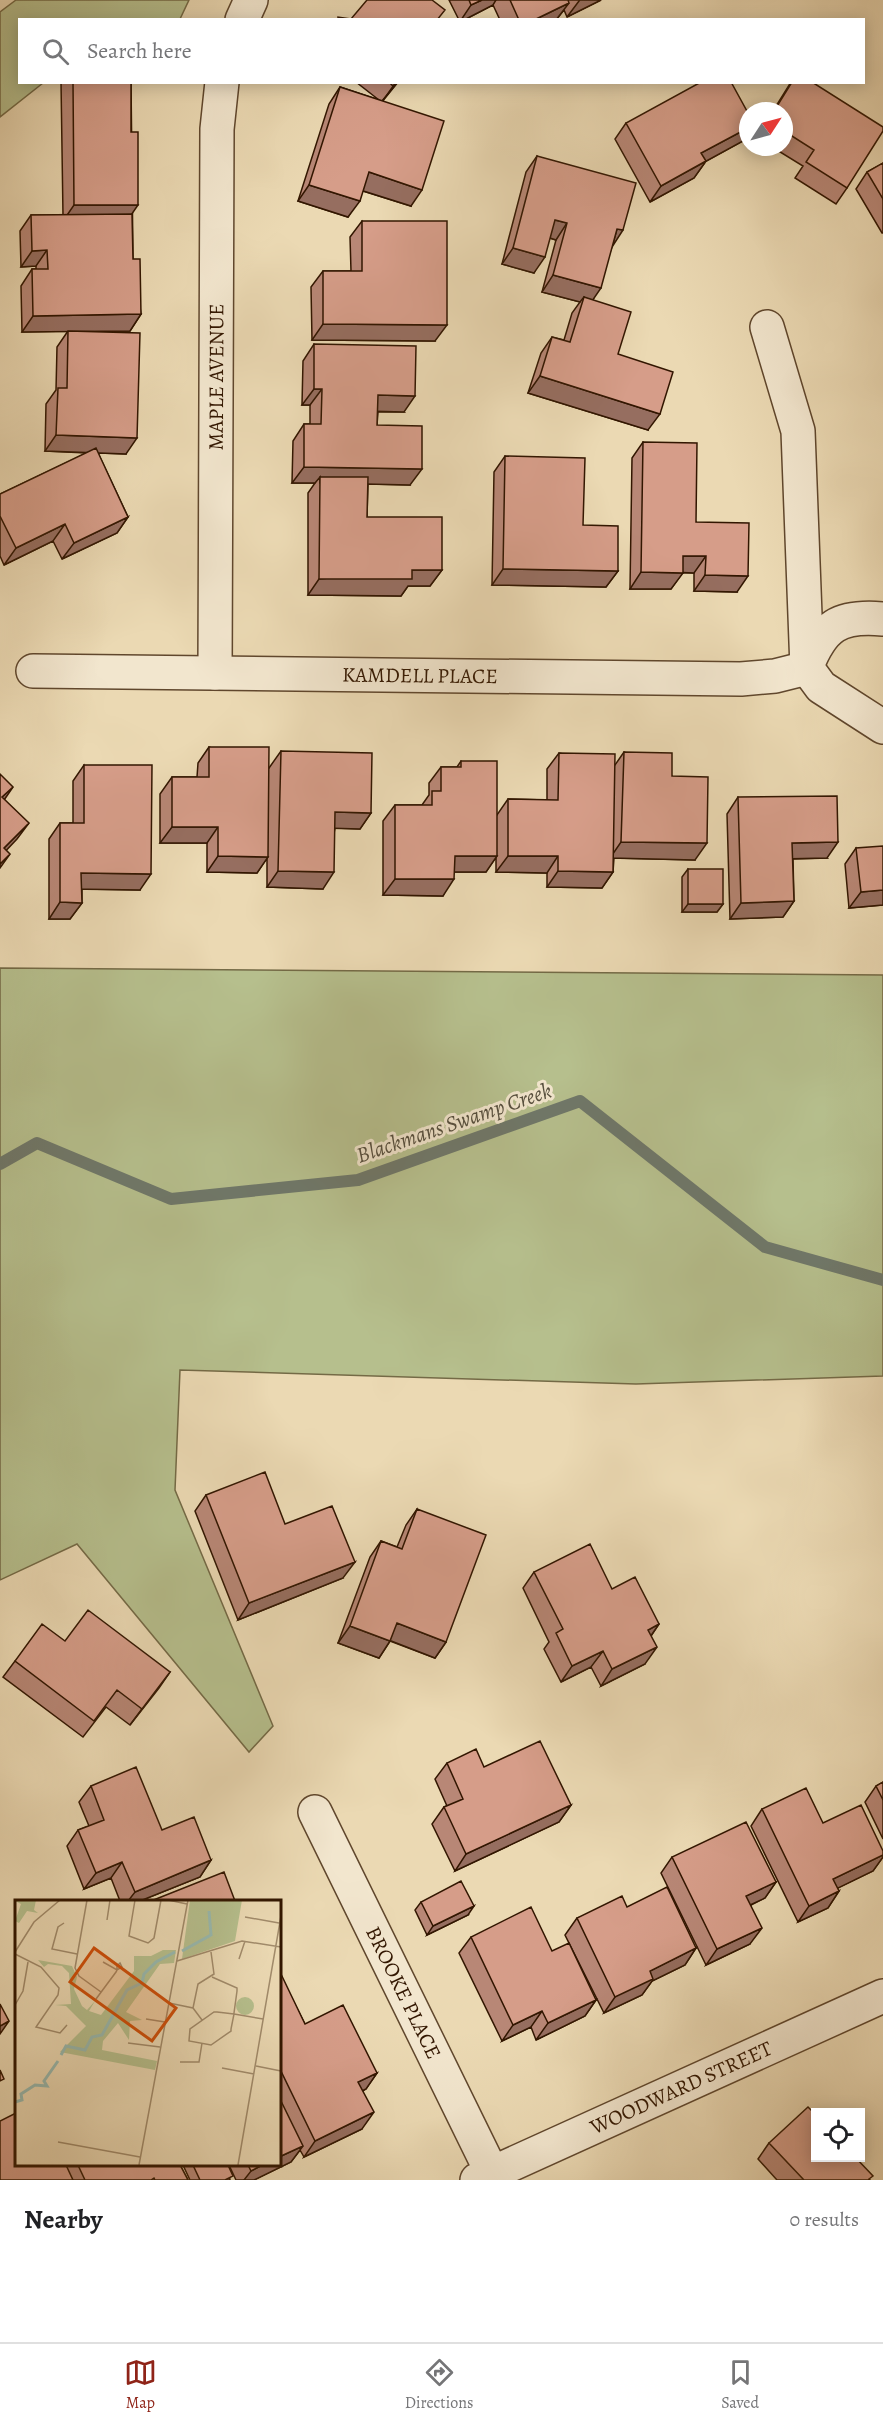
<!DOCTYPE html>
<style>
:root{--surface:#fff;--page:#f2f2f2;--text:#202124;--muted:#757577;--line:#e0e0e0;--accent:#8f2418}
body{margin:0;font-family:Alegreya,serif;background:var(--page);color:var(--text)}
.controls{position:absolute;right:18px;bottom:18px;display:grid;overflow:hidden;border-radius:0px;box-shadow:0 3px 15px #0003}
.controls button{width:54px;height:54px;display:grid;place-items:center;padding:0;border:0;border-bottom:2px solid var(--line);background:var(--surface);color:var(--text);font:30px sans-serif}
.compass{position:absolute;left:739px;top:102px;width:54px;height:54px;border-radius:50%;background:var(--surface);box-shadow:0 3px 15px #0003;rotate:54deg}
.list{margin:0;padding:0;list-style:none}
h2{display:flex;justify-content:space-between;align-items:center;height:78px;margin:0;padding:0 24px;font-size:26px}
h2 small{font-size:20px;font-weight:400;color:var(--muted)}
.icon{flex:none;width:33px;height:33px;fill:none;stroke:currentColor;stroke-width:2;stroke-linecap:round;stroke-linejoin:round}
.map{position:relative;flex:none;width:883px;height:2180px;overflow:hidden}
.search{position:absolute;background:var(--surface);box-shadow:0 3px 15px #0003;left:18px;right:18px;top:18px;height:66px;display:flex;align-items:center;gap:15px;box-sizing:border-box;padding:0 21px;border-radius:0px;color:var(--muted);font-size:22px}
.sheet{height:162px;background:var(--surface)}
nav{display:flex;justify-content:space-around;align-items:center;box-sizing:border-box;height:84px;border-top:2px solid var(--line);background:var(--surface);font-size:16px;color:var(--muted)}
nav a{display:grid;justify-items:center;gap:3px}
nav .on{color:var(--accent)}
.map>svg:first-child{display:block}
</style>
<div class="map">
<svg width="883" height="2180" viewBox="0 0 883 2180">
<rect width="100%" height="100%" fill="#ebd9b3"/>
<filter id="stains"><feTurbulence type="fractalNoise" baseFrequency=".00333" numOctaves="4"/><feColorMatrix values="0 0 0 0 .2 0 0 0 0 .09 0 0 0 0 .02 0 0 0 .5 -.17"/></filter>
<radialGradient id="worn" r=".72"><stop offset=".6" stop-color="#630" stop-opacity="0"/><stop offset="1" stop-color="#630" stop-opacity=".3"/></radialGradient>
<path fill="#b6bf8d" stroke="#746a46" stroke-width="1.5" d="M16,0H189L180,19L20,20V82L43,83L0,117V12Z
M0,968L883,975V1376L636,1384L180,1370L175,1490L273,1726L249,1752L77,1544L0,1580Z"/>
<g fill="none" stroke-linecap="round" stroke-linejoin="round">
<path stroke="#6f786a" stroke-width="12" d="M0,1164L37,1143L171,1199L358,1180L580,1101L765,1247L883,1280"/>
<g stroke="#60472d" stroke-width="36">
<g id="minor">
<path d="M242,20L251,0"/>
<path d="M767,327L798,431L807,668L821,687L883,727"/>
<path d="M807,666C823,626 839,615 883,619"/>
<path id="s1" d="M33,671L741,679L775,676L807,668"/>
<path id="s2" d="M215,673L217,129L222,82"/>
<path id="s3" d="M315,1812L492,2173"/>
<path id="s4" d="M477,2180L883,1996"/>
</g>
</g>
<use href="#minor" stroke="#f2e6ce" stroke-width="33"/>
</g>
<path fill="#b88776" stroke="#321600" stroke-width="1.5" d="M449,0H601L567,17L564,10L556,20H500L493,5L464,20H459Z
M61,82H131L133,259L141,314L130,331H80L126,454L98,453L128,517L117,533L62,559L53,541L4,565L0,556V494L87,453L45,451L46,404L56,390L57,347L68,331L22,332L21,286L32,269H36V266L21,267L20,231L31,215H63Z
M356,82H398L382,101L411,206L363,191L348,217L298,201L329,104L340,87L379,100Z
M791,82H812L847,188L836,204L795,178L803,166L772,147H784V111H773Z
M748,113V133L743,141L706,161L694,178L650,202L615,139L626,123Z
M537,156L612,247L593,300L618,354L648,430L528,393L541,353L552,337L564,340L572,313L580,302L542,292L556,240L550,238L534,273L502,264L526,172Z
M883,163V233H882L856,189L867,172Z
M362,221L435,341L312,340L311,287L323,271H351L350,237Z
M314,344L404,412H378L377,425L410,485L368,484L367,517L442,570L430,586H408L401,596L308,595V493L315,483H292L293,441L304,424H310V405H302L303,361Z
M643,442L696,522L737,592L694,591V573L683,572L671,589H630L632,458Z
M505,456L583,525L618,571L606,587L492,585L494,472Z
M209,747L269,768L281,751L371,813L360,829L335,828L323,889L267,887V858L257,873L207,872V843H160V794L172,777H197L198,763Z
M624,752L672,776L695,860L614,858L613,872L602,888L547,887V873L496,872V857L486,872H454L443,896L383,895V821L395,805H422L429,795V783L441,767H457L461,761L497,815L508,799L547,800V769L559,753L615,765Z
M84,765L140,890L82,889V903L70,919H49V839L60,823H73V781Z
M738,797L827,858L793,859L794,901L783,917L730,919L727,814Z
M856,848L883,905L849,908L845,864Z
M688,869L723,904L717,912H682V877Z
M206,1495L285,1524L343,1578L238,1620L195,1511Z
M417,1509L446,1642L435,1658L390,1641L379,1658L338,1643L370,1557L381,1541L397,1547L406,1525Z
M534,1572L612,1589L659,1624L651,1636L645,1664L601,1686L591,1667L561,1682L544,1649L549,1642L523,1588Z
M15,1661L170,1672L130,1725L106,1707L83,1737L3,1677Z
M447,1763L484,1767L571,1805L559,1822L455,1871L432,1824L444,1807L447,1806L435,1779Z
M883,1782V1839L865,1802L876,1786Z
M91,1786L211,1860L200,1877L140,1901H120L111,1878L84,1889L67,1846L78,1830L89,1826L79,1802Z
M762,1809L883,1851V1857L873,1871L837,1888L839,1891L828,1908L798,1922L751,1826Z
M672,1857L776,1882L765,1898L751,1905L750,1944L706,1965L661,1873Z
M421,1902L468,1915L427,1935L415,1910Z
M627,1907L696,1948L685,1965L652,1981L642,1995L604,2013L565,1935L577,1918Z
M471,1937L552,1951L596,2000L585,2016L536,2040L531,2027L502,2041L459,1953Z
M279,1973L305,2024L377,2073L366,2089L363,2091L362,2129L304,2157L300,2150L291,2162L254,2180H236L228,2163H279Z
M769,2143L870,2180H777L758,2159Z
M66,2163H179L188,2180H0L66,2164Z
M182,2163H227L230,2180H190Z"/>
<path fill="#966e60" stroke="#321600" stroke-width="1.5" d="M482,0H496L493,5L464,20H461L471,5Z
M580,0H601L567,17L579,1Z
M569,3L556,20H534Z
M396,82H398L382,102Z
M748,128V133L743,141L690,170L701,153Z
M706,161L694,178L650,202L661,186Z
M369,172L422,190L411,206L357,189Z
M309,185L360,201L348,217L298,201Z
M74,205H138L127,221H63Z
M555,220L567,223L556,240L544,236Z
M617,229L623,230L612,247Z
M513,248L545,257L534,273L502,264Z
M47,250L36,266L21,267L32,251Z
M553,275L601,288L590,304L584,297L580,302L542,292Z
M141,314L130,331L22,332L33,316Z
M323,324L447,325L435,341L312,340Z
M540,376L660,414L648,430L528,393Z
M314,389H322L310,405H302Z
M378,395L415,396L404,412L366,411Z
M56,435L137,438L126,454L45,451Z
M304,467L422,469L410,485L320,483V477L315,483H292Z
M128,517L117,533L62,559L74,543Z
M65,524L53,541L4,565L16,548Z
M683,556H706L694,573L671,572Z
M503,569L618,571L606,587L492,585Z
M412,570H442L430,586H408L401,596L308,595L319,579Z
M641,572L683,573L671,589H630Z
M705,575L748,576L737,592L694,591Z
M13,787L2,803V797Z
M335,812L371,813L360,829L324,828Z
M29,823L17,839L0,857L4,848Z
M172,827H218L207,843H160Z
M621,842L707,843L695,860L610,858Z
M838,842L827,858L781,859L792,843Z
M10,854L0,868V864Z
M218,856L268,857L257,873L207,872Z
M455,856H497L486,872H443Z
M508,856H558L547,873L496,872Z
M278,871L334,872L323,889L267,887Z
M558,871L613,872L602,888L547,887Z
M81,873L151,874L140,890L70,889Z
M395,879H454L443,896L383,895Z
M883,890V905L849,908L861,892Z
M794,901L783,917L730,919L741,903Z
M60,902L82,903L70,919H49Z
M688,904H723L717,912H682Z
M355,1562L343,1578L238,1620L249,1603Z
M397,1623L446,1642L435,1658L386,1639Z
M659,1624L648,1640V1630Z
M350,1626L390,1641L379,1658L338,1643Z
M657,1647L645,1664L601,1686L612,1669Z
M603,1651L591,1667L561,1682L572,1666Z
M170,1672L159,1688L130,1725L142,1709Z
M571,1805L559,1822L455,1871L466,1854Z
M883,1855V1857L873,1871L822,1896L833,1879Z
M211,1860L200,1877L140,1901H128L135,1892Z
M122,1862L111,1878L84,1889L96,1873Z
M776,1882L765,1898L735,1912L746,1896Z
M839,1891L828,1908L798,1922L809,1906Z
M474,1906L468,1915L427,1935L433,1926Z
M762,1928L750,1944L706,1965L717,1949Z
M696,1948L685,1965L652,1981L642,1995L604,2013L615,1997L650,1971Z
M596,2000L585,2016L536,2040L548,2023Z
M542,2011L531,2027L502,2041L513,2025Z
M9,2021L0,2034V2026Z
M377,2073L366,2089L347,2098L358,2082Z
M374,2112L362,2129L304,2157L315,2141Z
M303,2146L291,2162L254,2180H244L251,2171L266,2163H279V2157Z"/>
<path fill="#d69d89" stroke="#321600" stroke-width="1.5" d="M367,0H432L445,10L437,20H338V17L351,19Z
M469,0H482L471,5Z
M510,0H568L569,3L534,20H519Z
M73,82H131V132H138V205H74Z
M389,82H396L393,86Z
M701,82H731L748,113V128L701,153L706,161L661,186L626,123Z
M792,82H812L883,127V131L847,188L806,162L814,150L784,131V111H774Z
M340,87L444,121L422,190L369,172L360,201L309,185Z
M537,156L636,183L623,230L617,229L601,288L553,275L567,223L555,220L545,257L513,248Z
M883,163V199L867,172Z
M132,214L133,259H140L141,314L33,316L32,269H48L47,250L32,251L31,215Z
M362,221H447V325L323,324V271H362Z
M584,297L631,312L618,354L673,372L660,414L540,376L552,337L570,342Z
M68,331L140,333L137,438L56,435L58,388H67Z
M314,344L416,346L415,396L378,395L377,425L422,426V469L304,467V424H321L322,389H314Z
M643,442L697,443L696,522L749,523L748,576L705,575L706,556H683V573L641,572Z
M96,448L128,517L74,543L65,524L16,548L0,516V494Z
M505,456L585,458L583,525L618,526V571L503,569Z
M320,477H368L367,517H442V570H412V579H319Z
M209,747H269L268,857L218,856V827H172V777H209Z
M281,751L372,753L371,813L335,812L334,872L278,871Z
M624,752L672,753V776L708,777L707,843L621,842Z
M559,753L615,754L613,872L558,871V856H508V799L558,800Z
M461,761H497V856H455L454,879H395V805H432V791H441V767H461Z
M84,765H152L151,874L81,873L82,903L60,902V823H84Z
M0,774L13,787L2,797L29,823L4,848L10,854L0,864Z
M837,796L838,842L792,843L794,901L741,903L738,797Z
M883,846V890L861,892L856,848Z
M688,869H723V904H688Z
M265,1472L285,1524L332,1506L355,1562L249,1603L206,1495Z
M417,1509L486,1535L446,1642L397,1623L390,1641L350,1626L381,1541L402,1549Z
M590,1544L612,1589L635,1577L659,1624L648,1630L657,1647L612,1669L603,1651L572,1666L556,1633L563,1629L534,1572Z
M88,1610L170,1672L142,1709L117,1690L94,1721L15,1661L42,1624L65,1641Z
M540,1741L571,1805L466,1854L444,1807L463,1799L447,1763L476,1749L484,1767Z
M136,1767L162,1830L194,1817L211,1860L135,1892L122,1862L96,1873L78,1830L104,1820L91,1786Z
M883,1782V1800L876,1786Z
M806,1788L823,1823L861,1805L883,1851V1855L833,1879L839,1891L809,1906L762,1809Z
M746,1822L776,1882L746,1896L762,1928L717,1949L672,1857Z
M224,1872L235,1901H151Z
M461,1881L474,1906L433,1926L421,1902Z
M667,1887L696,1948L650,1971L653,1979L615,1997L577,1918L622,1896L627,1907Z
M531,1907L552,1951L569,1943L596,2000L548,2023L542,2011L513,2025L471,1937Z
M280,1972L305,2024L343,2005L377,2073L358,2082L374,2112L315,2141L279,2067V1973Z
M0,2004L9,2021L0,2026Z
M0,2070L4,2079L0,2081Z
M279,2097L303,2146L279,2157Z
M808,2107L816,2115V2157H855L873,2176L869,2179L870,2180H804L769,2143Z
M16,2113V2163H65L73,2180H0V2121Z
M77,2163H179L188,2180H155L154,2178L151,2180H85Z
M192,2163H227L233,2176L225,2180H200Z
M247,2163H266L251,2171Z"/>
<g text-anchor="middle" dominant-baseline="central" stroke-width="6" stroke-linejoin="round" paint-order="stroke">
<g font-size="21" fill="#321600" stroke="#f2e6ce">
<text stroke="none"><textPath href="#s2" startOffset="296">MAPLE AVENUE</textPath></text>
<text stroke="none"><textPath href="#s1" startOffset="387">KAMDELL PLACE</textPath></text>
<text stroke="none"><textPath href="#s3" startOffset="201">BROOKE PLACE</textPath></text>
<text stroke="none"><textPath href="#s4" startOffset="224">WOODWARD STREET</textPath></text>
</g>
<g font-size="22" font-style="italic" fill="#564f3e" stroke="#f2e6ce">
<text transform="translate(454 1123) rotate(-19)">Blackmans Swamp Creek</text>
</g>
</g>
<g transform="translate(15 1900)">
<rect width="266" height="266" fill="#ebd9b3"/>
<path d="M21,0L19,10L23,13L12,11L4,23L0,21L6,4L0,1ZM175,0H227L220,41L167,59ZM148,50H161L159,63L145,64L111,112L127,120L115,121L114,140L103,123L88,141L87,150L142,161L140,170L45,152L71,126L51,106L40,105L56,104L54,73L47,66L33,64L29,67L23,60L57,66L62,77L59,89L67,106L72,110L80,101L74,111L86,115L119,71V56H136ZM221 106a9 9 0 1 1 18 0a9 9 0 1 1-18 0Z" fill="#b6bf8d"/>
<path fill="none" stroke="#98bab0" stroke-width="3" d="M167,51L196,35L194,11M46,155L51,146L70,150L77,137L87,135L112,90L127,83L129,74L141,62L160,52M0,202L7,200L6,194L20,185L32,186L29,181L43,161"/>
<path fill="none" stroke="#a18b6b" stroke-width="1.5" d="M72,0L60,68L64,76L86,92M120,0L114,36L133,43L139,38L146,0M153,0L172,4M230,17L264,23M92,20L95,0M49,23L43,27L37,49L62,54M0,52L19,22L45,0M0,54L26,67L44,88L43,95L21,127L45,133L52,125M224,59L230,41M162,61L227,41L266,47M197,77L222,88V91L219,113V114L216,129V131L196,145L174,141L175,129L199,112H202L219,114L248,119M81,99L101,72L102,70V66L105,63L107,67L102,70L88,62M154,103L178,108L187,120M0,105L8,91L13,62M178,108L183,84L199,74L196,52M131,119L150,122M113,143L145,147M165,162H184L187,143M241,166L266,171M207,168L239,174M43,242L125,257M124,265L173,0M223,265L266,16"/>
<path fill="#cd4f0a" fill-opacity="0.15" stroke="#cd4f0a" stroke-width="3" d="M79,48L161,108L137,141L55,82Z"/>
<rect width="266" height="266" fill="none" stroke="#321600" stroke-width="3"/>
</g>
<rect width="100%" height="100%" filter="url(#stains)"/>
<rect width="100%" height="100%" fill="url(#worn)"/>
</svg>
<div class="controls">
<button><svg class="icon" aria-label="locate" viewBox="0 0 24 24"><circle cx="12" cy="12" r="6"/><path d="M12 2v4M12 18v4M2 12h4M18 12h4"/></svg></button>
</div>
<svg class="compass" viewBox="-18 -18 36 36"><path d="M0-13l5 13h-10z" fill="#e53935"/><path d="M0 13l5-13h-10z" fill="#757577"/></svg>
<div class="search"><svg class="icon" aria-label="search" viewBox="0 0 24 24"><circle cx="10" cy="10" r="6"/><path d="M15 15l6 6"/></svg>Search here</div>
</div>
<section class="sheet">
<h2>Nearby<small>0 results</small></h2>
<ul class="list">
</ul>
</section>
<nav>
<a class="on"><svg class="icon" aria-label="map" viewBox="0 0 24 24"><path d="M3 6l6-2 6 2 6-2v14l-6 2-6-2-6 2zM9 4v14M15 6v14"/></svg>Map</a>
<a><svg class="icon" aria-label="directions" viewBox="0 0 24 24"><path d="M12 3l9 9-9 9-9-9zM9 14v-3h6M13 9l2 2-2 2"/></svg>Directions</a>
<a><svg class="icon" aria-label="saved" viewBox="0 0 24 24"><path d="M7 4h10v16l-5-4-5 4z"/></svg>Saved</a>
</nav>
